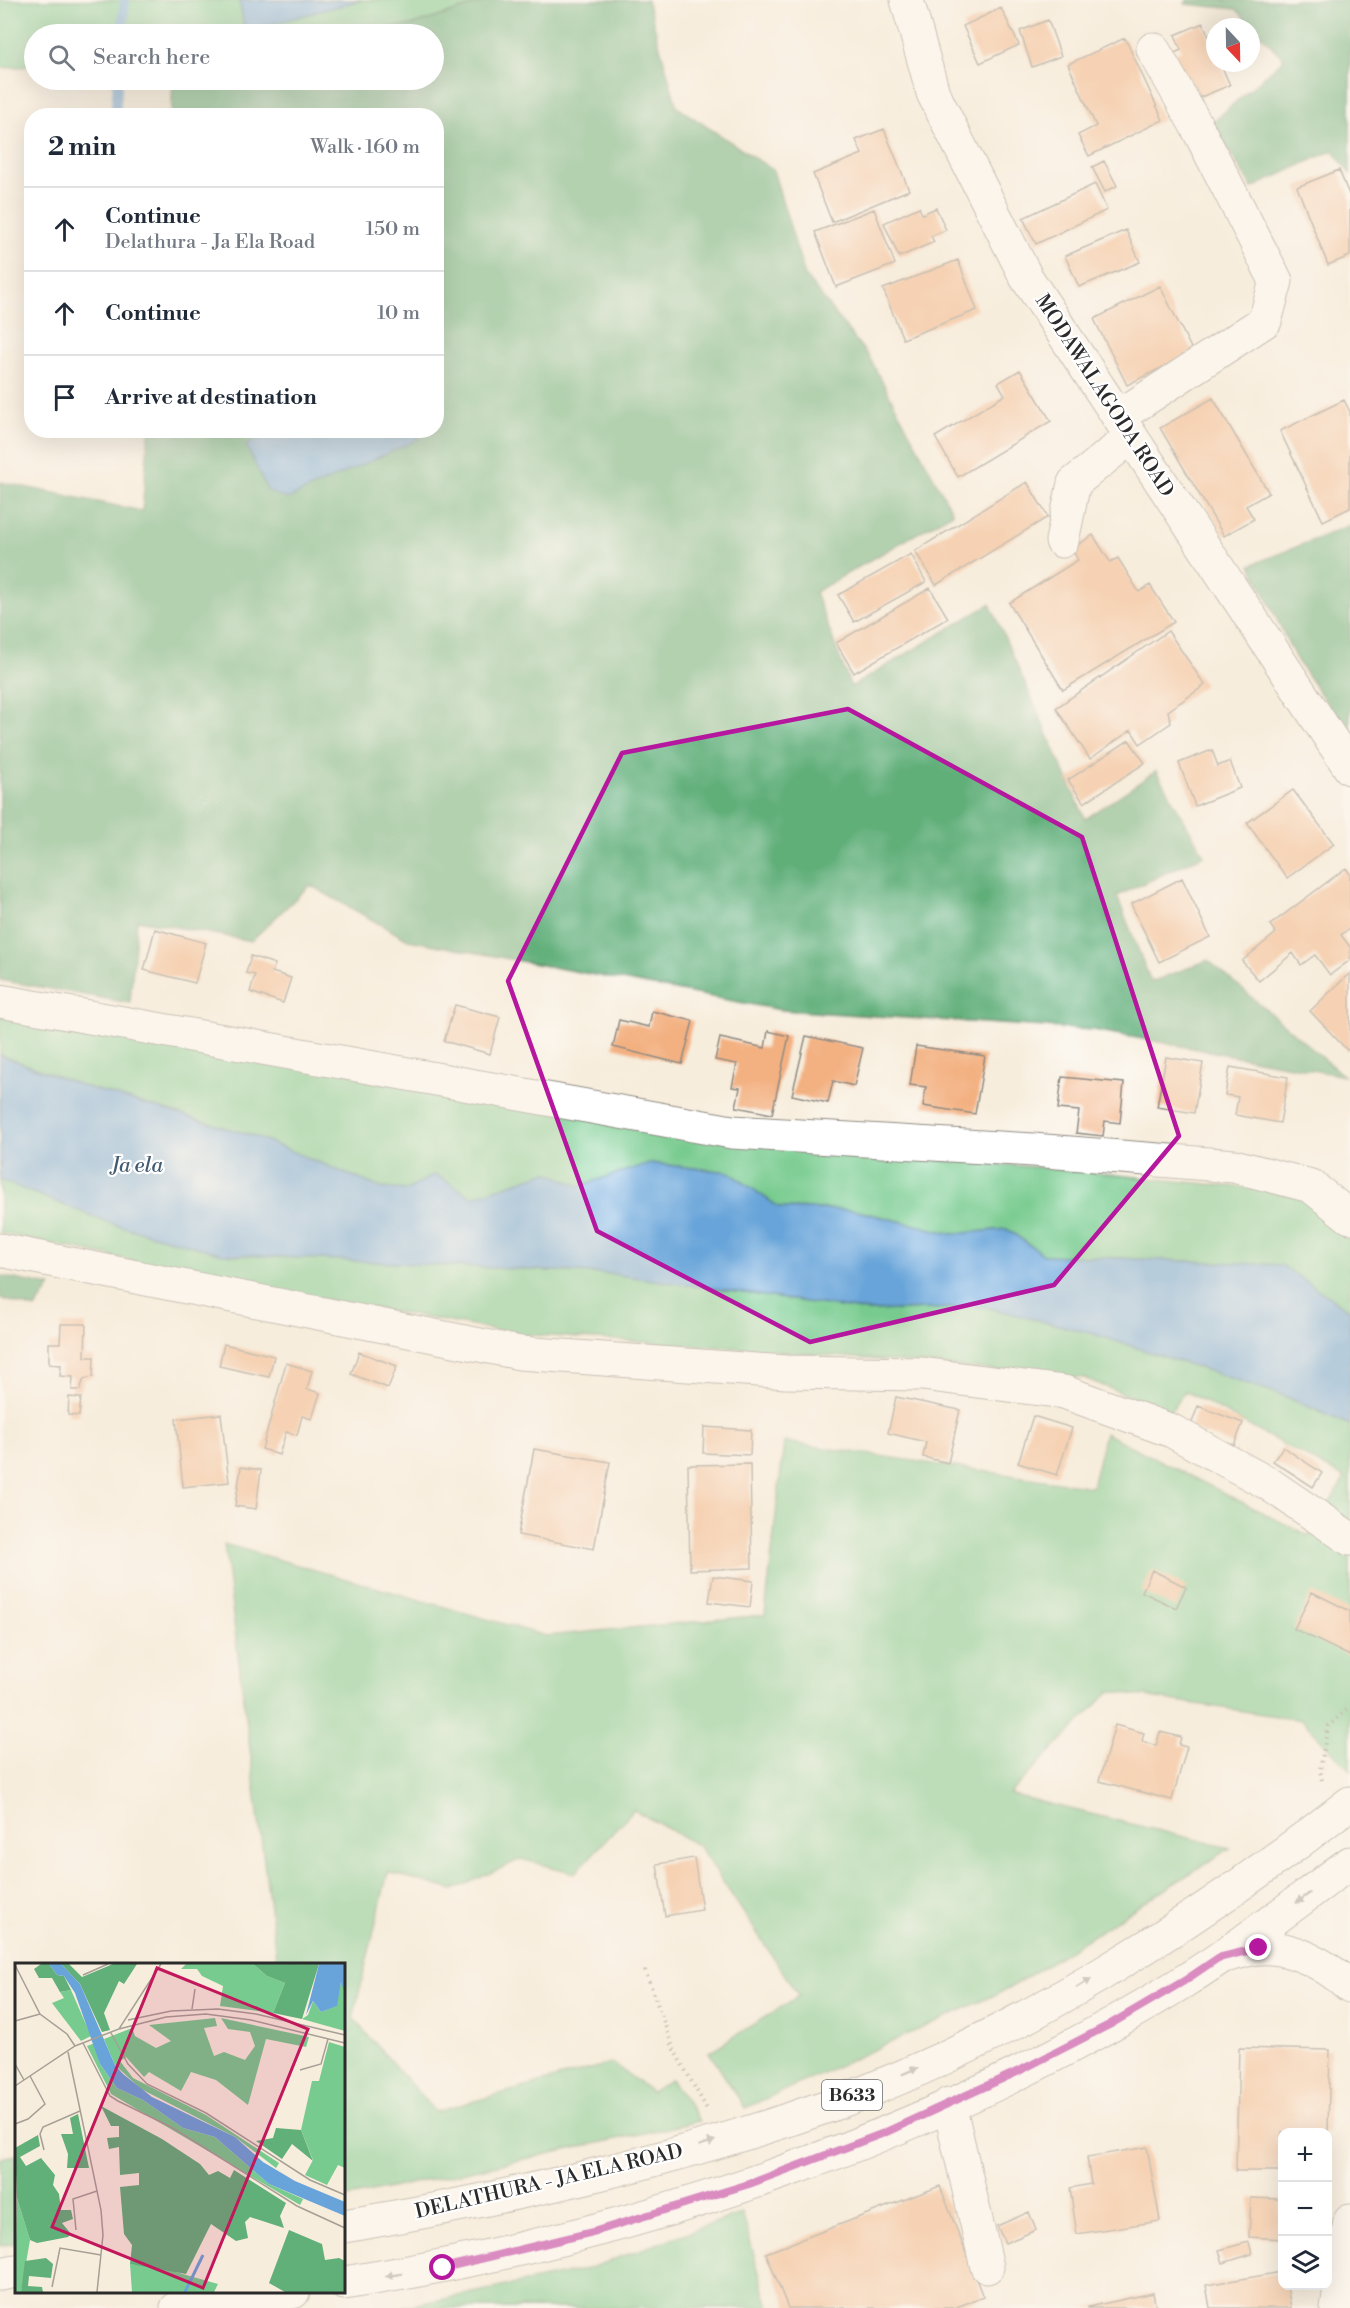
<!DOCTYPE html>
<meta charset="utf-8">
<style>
:root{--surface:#fff;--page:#f2f2f3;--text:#1f2937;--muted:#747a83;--line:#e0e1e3}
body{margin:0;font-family:"Libre Bodoni",serif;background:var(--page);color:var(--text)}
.controls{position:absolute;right:18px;bottom:18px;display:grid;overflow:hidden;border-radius:12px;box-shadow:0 6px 24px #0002}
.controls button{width:54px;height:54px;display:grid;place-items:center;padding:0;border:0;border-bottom:2px solid var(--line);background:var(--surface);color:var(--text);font:30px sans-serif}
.compass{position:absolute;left:1206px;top:18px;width:54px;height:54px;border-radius:50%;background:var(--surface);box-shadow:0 6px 24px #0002;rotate:158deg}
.stop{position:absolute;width:18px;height:18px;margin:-14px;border:4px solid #b5179e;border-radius:50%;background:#fff}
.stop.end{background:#b5179e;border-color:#fff;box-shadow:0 2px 6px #0008}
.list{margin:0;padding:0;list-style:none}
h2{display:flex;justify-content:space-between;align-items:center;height:78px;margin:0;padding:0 24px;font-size:26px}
h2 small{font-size:20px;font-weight:400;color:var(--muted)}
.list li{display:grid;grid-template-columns:39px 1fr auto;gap:18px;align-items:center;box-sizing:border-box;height:84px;padding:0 24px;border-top:2px solid var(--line)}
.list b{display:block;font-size:22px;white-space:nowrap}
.list p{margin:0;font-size:20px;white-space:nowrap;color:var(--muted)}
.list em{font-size:20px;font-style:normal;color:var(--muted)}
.icon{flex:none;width:33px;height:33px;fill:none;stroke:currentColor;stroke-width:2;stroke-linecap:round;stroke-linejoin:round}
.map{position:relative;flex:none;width:1350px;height:2308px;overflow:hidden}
.search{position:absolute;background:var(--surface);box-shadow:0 6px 24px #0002;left:24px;top:24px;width:420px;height:66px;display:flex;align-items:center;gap:15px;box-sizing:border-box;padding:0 21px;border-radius:33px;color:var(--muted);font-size:22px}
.panel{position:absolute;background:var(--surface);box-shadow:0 6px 24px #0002;left:24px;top:108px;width:420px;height:330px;border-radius:24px}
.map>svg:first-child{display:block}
</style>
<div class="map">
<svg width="1350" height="2308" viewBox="0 0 1350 2308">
<rect width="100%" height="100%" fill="#fff"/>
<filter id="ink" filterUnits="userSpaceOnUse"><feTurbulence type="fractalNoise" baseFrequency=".0167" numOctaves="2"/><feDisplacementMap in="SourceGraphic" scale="12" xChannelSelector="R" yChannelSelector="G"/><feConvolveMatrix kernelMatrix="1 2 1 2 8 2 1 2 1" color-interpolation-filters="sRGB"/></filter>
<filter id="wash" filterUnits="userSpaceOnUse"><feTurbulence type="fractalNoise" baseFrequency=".008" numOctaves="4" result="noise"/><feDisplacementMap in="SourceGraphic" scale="24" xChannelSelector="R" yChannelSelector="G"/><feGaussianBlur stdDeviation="1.35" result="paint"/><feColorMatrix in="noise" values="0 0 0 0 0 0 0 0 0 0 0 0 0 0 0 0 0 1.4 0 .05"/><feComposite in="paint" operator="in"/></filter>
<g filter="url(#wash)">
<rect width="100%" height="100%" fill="#f7eddc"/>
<path fill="#77cb8e" stroke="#517b5c" stroke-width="1.5" d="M0,0H490L413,25L340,34H34V66L0,68Z
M0,1015L821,1151L1036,1167L1258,1189L1311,1199L1350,1234V1311L1281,1265L1044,1255L1007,1229L953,1234L853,1210L780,1208L728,1172L650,1163L579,1186L547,1172L472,1197L435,1175L407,1190L381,1188L257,1137L86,1087L0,1055Z
M0,1180L113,1224L223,1254L613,1274L869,1311L985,1307L1091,1333L1280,1394L1350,1425V1770L1302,1720L1110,1691L1009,1794L1230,1848L1008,1989L745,2108L709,2052L799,1996L699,1846L634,1810L575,1873L521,1859L453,1890L388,1872L353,2018L435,2112L612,2063L652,2092L671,2079L700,2121L344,2198V1964H277L224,1544L546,1636L765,1615L784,1442L1092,1487L1105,1433L1309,1536L1345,1478L1185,1391L1170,1412L1084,1378L752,1349L518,1334L276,1291L0,1233Z
M16,2155V2243L0,2246V2158Z
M742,2213L769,2308H399L584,2270Z"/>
<path fill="#61af79" stroke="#466d52" stroke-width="1.5" d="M490,0H647L677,107L773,170L805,276L869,357L953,513L815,592L851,687L990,604L1085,819L1156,771L1204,855L1117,896L1151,982L1208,960L1344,1076L1094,1030L781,1010L408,940L310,885L251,941L137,920L130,1003L0,980V482L142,511L149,431L436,430V116L171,115L173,80H434V34H340L413,25Z
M1187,0H1350V174L1333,150L1252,188L1212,123L1284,59L1236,9L1185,4Z
M1350,525V736L1296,659L1251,565Z
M0,1276L51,1286L35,1309L0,1298Z"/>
<path fill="#68a4d9" stroke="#4a6882" stroke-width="1.5" d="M239,0H362L245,31Z
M279,430L415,431L419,439L287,499L268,491L246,445Z
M0,1055L86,1087L257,1137L381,1188L407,1190L435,1174L472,1197L547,1172L580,1186L650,1163L729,1172L780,1208L853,1210L953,1234L1007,1229L1044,1255L1281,1265L1350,1311V1425L1280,1394L1187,1364L1091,1333L985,1307L869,1311L612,1274L223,1254L113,1224L0,1180Z"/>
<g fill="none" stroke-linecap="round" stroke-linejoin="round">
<path stroke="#68a4d9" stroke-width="10" d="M122,34L125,0
M115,116L118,80"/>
</g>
<g id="blocks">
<path fill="#f3b080" d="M1001,8L1019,45L980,63L963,26Z
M1048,20L1061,56L1032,67L1020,31Z
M1203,23L1215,50V63H1220L1230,85L1196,99L1166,57L1181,50L1175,35Z
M1125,38L1163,120L1089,156L1078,135L1096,126L1068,64Z
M884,129L909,190L832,222L813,174L862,154L856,140Z
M1104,161L1117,186L1105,192L1092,167Z
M1339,170L1350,197V256L1328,265L1297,187Z
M1095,184L1107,210L1036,244L1023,218Z
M919,207L922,214L936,208L946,230L931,236L934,242L899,257L884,223Z
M874,209L895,264L836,287L815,232Z
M1126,230L1140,262L1079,287L1065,256Z
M958,260L977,310L903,339L883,289Z
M1160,286L1193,352L1127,385L1094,319Z
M1020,370L1051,421L958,477L935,437L1005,395L998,383Z
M1213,398L1269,493L1246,506L1254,519L1224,536L1160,428Z
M1344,400L1350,412V508L1323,521L1280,431Z
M1027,482L1048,517L936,585L915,551Z
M1093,535L1110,562L1118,558L1139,592L1150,585L1174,622L1063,690L1009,603L1078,560L1072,549Z
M911,554L926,582L854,622L838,595Z
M930,588L948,618L854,673L836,643Z
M1168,631L1205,685L1168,711L1171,723L1140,744L1131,730L1090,759L1056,708Z
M1129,740L1145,763L1084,803L1068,780Z
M1212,750L1218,766L1230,761L1240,788L1195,806L1179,763Z
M1293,790L1334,844L1287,878L1247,823Z
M1346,868L1350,874V928L1341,935L1350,947V960L1330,975L1315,955L1301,965L1293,953L1259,981L1242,961L1276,933L1270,925Z
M1182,878L1210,937L1159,962L1131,904Z
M155,929L206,943L195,983L144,970Z
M251,956L275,964L272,972L291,978L283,1003L250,992L255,975L246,973Z
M1350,973V1048L1347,1050L1310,1011Z
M455,1005L500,1017L490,1054L444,1041Z
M652,1011L693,1021L682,1064L613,1047L619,1020L649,1027Z
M768,1031L789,1036L772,1114L736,1107L740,1088L732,1087L737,1064L715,1060L720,1038L765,1048Z
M806,1036L863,1048L854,1086L833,1081L828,1103L792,1095Z
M916,1046L985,1056L975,1114L923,1106L926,1087L910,1085Z
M1166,1057L1203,1063L1194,1113L1157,1107Z
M1230,1067L1288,1077L1280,1123L1235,1115L1238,1097L1225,1095Z
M1062,1077L1124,1083L1120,1123L1105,1121L1103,1136L1076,1133L1079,1111L1058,1109Z
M61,1324H86L85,1357H94L93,1377L84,1379L80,1390H72L73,1377L60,1376L61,1365L49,1364V1343H60Z
M224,1344L274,1356L269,1377L219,1366Z
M359,1352L397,1366L388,1388L351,1374Z
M286,1363L312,1371L307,1389L320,1393L312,1419L302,1416L297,1435L286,1432L279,1455L262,1449Z
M69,1397L81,1398L79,1416L68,1415Z
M896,1397L960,1410L948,1463L923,1457L926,1442L888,1433Z
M1198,1406L1243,1423L1234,1445L1190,1428Z
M221,1414L229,1482L183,1487L176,1419Z
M1033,1416L1072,1428L1057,1475L1018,1463Z
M704,1427L751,1430L750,1455L703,1453Z
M1283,1447L1322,1473L1313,1487L1273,1461Z
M534,1449L610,1462L594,1549L518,1535Z
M750,1464L752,1568L690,1570L688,1465Z
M241,1467L261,1470L256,1509L235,1506Z
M1152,1570L1186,1587L1176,1608L1142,1592Z
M713,1576L753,1581L750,1607L709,1602Z
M1312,1592L1350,1611V1656L1294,1629Z
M1115,1725L1144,1733L1142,1741L1156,1746L1160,1732L1181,1737L1179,1745L1187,1747L1172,1800L1099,1781Z
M694,1858L702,1910L665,1916L657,1864Z
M1239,2048L1330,2050L1328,2132H1282V2171H1236Z
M1147,2147L1160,2221L1077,2234L1070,2188L1091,2184L1087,2157Z
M940,2186L983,2297L954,2308H788L766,2253Z
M1251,2198L1282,2199V2239L1249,2237Z
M1029,2212L1036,2230L1005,2243L997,2226Z
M1249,2242L1252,2254L1223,2263L1219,2250Z
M1282,2272V2286H1287L1291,2308H1210L1206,2285Z
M1153,2293L1156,2308H1088V2307Z"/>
</g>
</g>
<g filter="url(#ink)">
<use href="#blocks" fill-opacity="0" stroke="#918c84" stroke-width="1.5"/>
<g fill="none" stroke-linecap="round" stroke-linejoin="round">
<g stroke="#918c84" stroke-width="35">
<path id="minor" d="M907,0L933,93L1026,277L1350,768
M1118,417L1265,321L1276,281L1196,125L1153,49
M1062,541L1074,483L1131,437
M0,1001L732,1132L1033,1150L1234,1166L1311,1186L1350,1217
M0,1250L520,1353L786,1372L922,1374L1064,1392L1172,1431L1269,1484L1350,1539
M949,2104L987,2267"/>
</g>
<g stroke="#918c84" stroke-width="35">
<path id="major" d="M1228,1955C1238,1953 1250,1948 1260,1948C1293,1946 1326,1965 1350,1986
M344,2226C508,2198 671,2162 828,2106C1011,2040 1197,1923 1350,1803
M0,2274L16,2271
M344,2283C633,2238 933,2137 1183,1982C1241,1946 1295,1903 1350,1863
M177,2308L293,2292
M1337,2308L1350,2221"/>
</g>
<path stroke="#918c84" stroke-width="4" stroke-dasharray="1.5 4.5" stroke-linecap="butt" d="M1322,1780L1320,1770L1328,1726L1350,1707
M645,1970L674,2050L707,2109"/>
<use href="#minor" stroke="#fff" stroke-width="33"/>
<use href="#major" stroke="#fff" stroke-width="33"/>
</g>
<defs><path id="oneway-solid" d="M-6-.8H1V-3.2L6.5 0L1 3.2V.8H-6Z" transform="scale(1.5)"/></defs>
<g fill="#a0a0a0">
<use href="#oneway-solid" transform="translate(1303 1898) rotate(144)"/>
<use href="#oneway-solid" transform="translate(1084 1983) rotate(-30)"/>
<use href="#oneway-solid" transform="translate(910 2071) rotate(-23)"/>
<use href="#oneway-solid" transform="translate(707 2143) rotate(-18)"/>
<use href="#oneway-solid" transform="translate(394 2275) rotate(171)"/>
</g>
</g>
<g fill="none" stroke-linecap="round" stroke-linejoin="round" filter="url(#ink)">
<path stroke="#b5179e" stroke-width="8" d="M443,2268L593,2232L749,2184L884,2133L1019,2071L1109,2025L1184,1981L1218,1958L1259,1948"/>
</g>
<path d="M0 0H1350V2308H0ZM848,709L1082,837L1179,1136L1054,1285L810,1342L597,1231L508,981L622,753Z" fill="#f7eddc" fill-opacity=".55" fill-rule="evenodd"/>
<path fill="none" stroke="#b5179e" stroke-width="4.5" stroke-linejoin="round" d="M848,709L1082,837L1179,1136L1054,1285L810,1342L597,1231L508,981L622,753Z"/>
<g text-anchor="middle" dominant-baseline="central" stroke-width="4.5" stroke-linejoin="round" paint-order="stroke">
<rect fill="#fff" stroke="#6b6b6b" stroke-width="1.5" x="822" y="2080" width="60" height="30" rx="4.5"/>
<g font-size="18" font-weight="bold" fill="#2b2b2b">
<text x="852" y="2095">B633</text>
</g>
<g font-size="20" fill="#2b2b2b" stroke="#fff">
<text transform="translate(1104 396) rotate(57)">MODAWALAGODA ROAD</text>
<text transform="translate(549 2182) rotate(-13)">DELATHURA - JA ELA ROAD</text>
</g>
<g font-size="21" font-style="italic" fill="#435b71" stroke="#fff">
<text x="137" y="1166">Ja ela</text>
</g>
</g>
<g transform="translate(15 1963)">
<rect width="330" height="330" fill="#f7eddc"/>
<path d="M171,1H238L252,13L270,20L258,50L205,43L208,23L187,13L182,6H166ZM326,19L330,22V68L287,56L293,52L298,38L306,49L321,43ZM56,27L76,73L66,78L37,40L49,35L45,29ZM200,55L202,63L189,65L199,93L209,89L230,97L240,83L235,69L213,66L206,55L294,74L291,84L251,76L233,142L201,117L176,109L166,128L134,109L129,114L111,94L105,98L118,115L191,152L264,200L261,205L220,174L126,126L100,102L89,76L117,65L120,73L141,85L156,78L134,62ZM314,79L330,84V205L323,202L312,222L290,212L298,197L286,167L297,118H304ZM80,80L85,101L102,125L128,137L168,165L200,174L254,221L288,236L285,242L96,131L72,83ZM2,235L15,277L6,329H0ZM115,301L143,304L203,321L199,329H117Z" fill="#77cb8e"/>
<path d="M26,1H34L42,12L49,13L56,27L45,29L37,15H24L19,6ZM46,1H54L67,14L98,1H122L109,21L104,18L89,50L95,67L87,69L65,21ZM238,1H304L287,56L258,50L270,20L252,13ZM86,143L147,176L185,201L194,212L203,208L215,215L219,207L271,240L265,253L269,265L235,254L230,259L233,275L221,278L196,261L171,311L115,301L117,282L109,271L105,224L124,222V210L105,212L104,184L94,186L92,175L104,174V163H96ZM63,151L74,205H52L53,191L46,171H58L55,155ZM261,165L286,167L298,198L277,181L267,196L241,178L258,175ZM23,172L25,183L5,194L11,203L26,195L40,212L38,222L44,231L46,247H56L58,256L47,260L56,271L53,274L22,280L15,277L2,235L0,185ZM274,267L307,281L310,297L324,295L330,298V329H270L254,320ZM31,295L38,301L36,315L14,313L13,323L27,324L28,329H6L10,298Z" fill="#61af79"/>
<path d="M34,1H46L65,21L100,102L108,111L137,134L220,174L248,199L280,218L330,239V253L254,221L200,174L168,165L128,137L102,125L85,101L60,30L49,13L42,12ZM304,1H330V31L326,19L322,43L306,49L298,38L291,52Z" fill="#68a4d9"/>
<path fill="none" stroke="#68a4d9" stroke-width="3" d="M170,329L188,292"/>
<path fill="none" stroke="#a59f95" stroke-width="1.5" d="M0,2L25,51L52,71L60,83M68,12L93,1M177,46L180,26M113,57L156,48L203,46L241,51L330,72M0,58L25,51M104,66L151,54L191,51L236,57L330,80M96,70L113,101L132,121L191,150L295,217L330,232M68,80L95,133L103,138L158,165L282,243L330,265M53,89L86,247L88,272L82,329M0,101L9,117M285,107L306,101L313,76M0,123L60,83L104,66L146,1M0,161L13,156L30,141L15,113M29,187L25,171L28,164L65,148M61,267L58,236L82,228M37,324L45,285L86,292"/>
<path fill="#c2185b" fill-opacity="0.15" stroke="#c2185b" stroke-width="3" d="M142,5L293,66L188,325L37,264Z"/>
<rect width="330" height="330" fill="none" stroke="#2b2b2b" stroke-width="3"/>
</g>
</svg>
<div class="controls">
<button>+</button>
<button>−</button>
<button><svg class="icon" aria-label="layers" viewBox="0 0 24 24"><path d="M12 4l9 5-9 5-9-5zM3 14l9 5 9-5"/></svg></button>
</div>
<svg class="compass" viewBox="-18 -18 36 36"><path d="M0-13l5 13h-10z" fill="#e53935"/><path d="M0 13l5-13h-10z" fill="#747a83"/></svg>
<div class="stop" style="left:443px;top:2268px"></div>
<div class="stop end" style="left:1259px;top:1948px"></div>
<div class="search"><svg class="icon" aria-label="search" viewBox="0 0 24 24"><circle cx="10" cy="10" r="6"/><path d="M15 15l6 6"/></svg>Search here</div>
<section class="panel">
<h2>2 min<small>Walk · 160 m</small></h2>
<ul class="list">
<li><svg class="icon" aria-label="ahead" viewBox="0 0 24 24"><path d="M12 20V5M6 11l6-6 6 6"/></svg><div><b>Continue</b><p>Delathura - Ja Ela Road</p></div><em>150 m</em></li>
<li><svg class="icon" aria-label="ahead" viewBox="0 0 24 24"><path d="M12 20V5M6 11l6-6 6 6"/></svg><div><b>Continue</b></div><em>10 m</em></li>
<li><svg class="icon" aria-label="arrive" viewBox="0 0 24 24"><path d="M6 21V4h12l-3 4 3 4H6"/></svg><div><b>Arrive at destination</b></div></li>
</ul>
</section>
</div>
